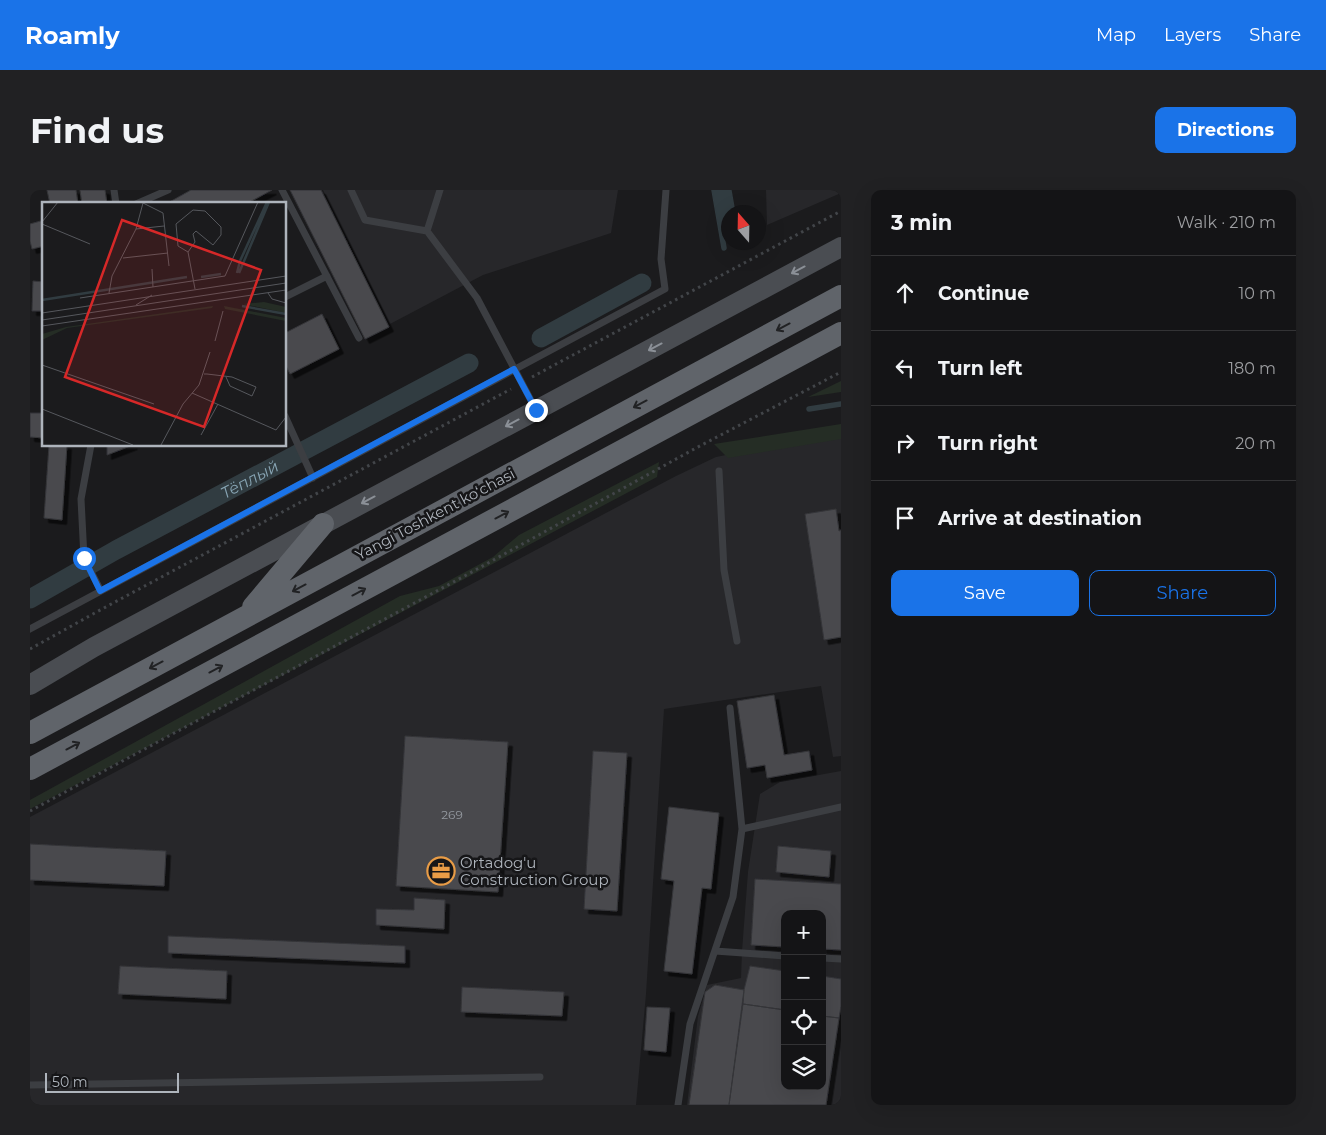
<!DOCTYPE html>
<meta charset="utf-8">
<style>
:root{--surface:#141416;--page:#212123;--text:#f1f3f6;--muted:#9d9ea1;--line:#333335;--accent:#1a73e8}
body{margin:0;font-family:Montserrat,sans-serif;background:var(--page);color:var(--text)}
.controls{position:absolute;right:15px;bottom:15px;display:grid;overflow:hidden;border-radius:10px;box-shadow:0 5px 20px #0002}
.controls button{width:45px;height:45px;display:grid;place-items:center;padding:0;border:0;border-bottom:1px solid var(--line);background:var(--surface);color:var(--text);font:25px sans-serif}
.compass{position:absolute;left:691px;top:15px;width:45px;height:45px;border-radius:50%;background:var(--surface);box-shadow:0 5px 20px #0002;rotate:340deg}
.scale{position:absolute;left:15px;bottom:12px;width:134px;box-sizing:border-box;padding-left:5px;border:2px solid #aeb4bc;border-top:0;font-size:14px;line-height:18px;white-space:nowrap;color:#aeb4bc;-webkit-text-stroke:4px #161618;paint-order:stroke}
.stop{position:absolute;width:15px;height:15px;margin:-11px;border:4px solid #1a73e8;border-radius:50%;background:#fff}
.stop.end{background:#1a73e8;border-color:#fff;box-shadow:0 1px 5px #0008}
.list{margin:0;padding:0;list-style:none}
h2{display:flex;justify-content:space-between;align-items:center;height:65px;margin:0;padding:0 20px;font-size:21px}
h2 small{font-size:16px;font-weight:400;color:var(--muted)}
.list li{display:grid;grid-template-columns:32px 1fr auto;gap:15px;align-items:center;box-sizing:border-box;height:75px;padding:0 20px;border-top:1px solid var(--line)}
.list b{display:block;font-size:19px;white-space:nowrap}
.list em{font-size:16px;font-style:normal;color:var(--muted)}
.actions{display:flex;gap:10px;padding:15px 20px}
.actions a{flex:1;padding:11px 0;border:1px solid var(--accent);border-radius:10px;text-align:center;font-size:18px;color:var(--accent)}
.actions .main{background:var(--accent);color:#fff}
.icon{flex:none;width:28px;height:28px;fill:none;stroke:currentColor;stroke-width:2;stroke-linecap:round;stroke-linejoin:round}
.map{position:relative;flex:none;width:811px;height:915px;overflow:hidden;border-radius:10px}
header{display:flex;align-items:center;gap:30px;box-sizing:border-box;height:70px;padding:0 25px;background:var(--accent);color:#fff}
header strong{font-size:24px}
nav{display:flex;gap:28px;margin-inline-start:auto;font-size:18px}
.intro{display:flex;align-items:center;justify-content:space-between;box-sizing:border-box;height:120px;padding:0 30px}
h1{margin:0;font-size:35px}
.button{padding:12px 22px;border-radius:10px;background:var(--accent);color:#fff;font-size:18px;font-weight:700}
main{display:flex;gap:30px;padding:0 30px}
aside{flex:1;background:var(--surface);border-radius:10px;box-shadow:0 5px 20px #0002}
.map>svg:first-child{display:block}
</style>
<header>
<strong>Roamly</strong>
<nav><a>Map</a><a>Layers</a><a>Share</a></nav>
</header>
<div class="intro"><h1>Find us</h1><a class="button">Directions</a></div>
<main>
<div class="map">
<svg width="811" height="915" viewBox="0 0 811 915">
<defs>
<filter id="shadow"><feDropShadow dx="4.5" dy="4.5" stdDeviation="0" flood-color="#0009"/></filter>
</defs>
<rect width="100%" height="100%" fill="#1b1b1d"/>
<path fill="#27272a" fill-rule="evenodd" d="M293,0H588L581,43L453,85L360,134Z
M736,0H811V3L737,35Z
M811,243V566L803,567L791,496L634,519L616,804L606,915H0V627L646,286L686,267L760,252Z
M811,581V915H657L668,826L677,795L711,788L712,761L718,682L730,604L750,592ZM755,724H792V896H755Z"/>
<path fill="#252d25" d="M811,191V202L778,207Z
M811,234V249L698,268L684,254Z
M629,272L627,287L0,619V610L370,406L409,396L463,367L489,345Z"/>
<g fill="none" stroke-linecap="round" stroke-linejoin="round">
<path stroke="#313c41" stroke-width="5.5" d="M684,0L694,58
M779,219L811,214"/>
<g stroke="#313c41" stroke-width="19">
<path d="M692,0L698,34"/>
<path d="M511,148L612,93"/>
<path id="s1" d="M0,409L86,360L439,173"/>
</g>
</g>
<path fill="#48494d" stroke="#353539" filter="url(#shadow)" d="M17,0H46L48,14H20Z
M50,0H75L77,14H52Z
M161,0H242L216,14H136Z
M260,0H291L359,137L335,149Z
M14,30V56L2,59L0,51V34Z
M3,91L14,92V121H2Z
M292,124L309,159L260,184L255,174V143Z
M0,223H14V248L0,247Z
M19,255H37L32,330L14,328Z
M77,255H103L77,265Z
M806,319L809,341L811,340V447L794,450L775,324Z
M744,505L754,565L779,561L782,580L737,588L735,575L717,578L707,511Z
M375,546L478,552L468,702L366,696Z
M563,561L597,563L587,721L554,719Z
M639,617L689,623L681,699L672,698L662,784L634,781L644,691L631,689Z
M0,654L136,661L134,696L0,690Z
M748,656L801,661L799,687L746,682Z
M725,689L811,694V760L792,759V724H755V757L721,755Z
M384,708L415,710L414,739L346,735V719L384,720Z
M138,746L375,756V773L138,763Z
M90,776L197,781L196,809L88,804Z
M720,776L755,781V820L713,814L714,800Z
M792,786L811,789V816L809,828L792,826Z
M685,795L714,800L699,915H659L675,802Z
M432,797L534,802L532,826L431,822Z
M713,814L755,820V896H792V826L809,828L796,915H699Z
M617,817L640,818L636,862L614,860Z"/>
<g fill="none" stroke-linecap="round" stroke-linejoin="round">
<path stroke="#424549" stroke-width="3" stroke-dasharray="2.5 4" stroke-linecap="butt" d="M502,187L811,21
M0,459L72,419L481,199
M0,621L440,383L666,258L811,182"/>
<path stroke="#3c3e42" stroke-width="7" d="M84,0L86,14
M252,0L329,148
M321,0L335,30L397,41L447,108L505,218
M106,14L138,0
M397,41L410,0
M255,107L297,86
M255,226L283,288
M61,255L51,309L54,368L71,401
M689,281L694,380L707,451
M0,439L635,99L631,69L636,0
M712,639L811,617
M685,761L755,766
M792,768L811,769
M0,895L510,887
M648,915L660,834L703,707L712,639L700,518"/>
<path stroke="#4a4d52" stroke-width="20" d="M0,495L64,457L811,57"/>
<path stroke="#60646a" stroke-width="22" d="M223,417L293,334
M0,543L811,106
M0,579L811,143"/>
</g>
<defs><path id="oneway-shaft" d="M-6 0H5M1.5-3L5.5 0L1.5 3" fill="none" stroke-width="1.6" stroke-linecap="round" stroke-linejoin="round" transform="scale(1.25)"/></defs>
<g stroke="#8b9097">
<use href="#oneway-shaft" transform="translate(768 80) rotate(152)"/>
<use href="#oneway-shaft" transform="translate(625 157) rotate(152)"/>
<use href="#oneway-shaft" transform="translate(482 233) rotate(152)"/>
<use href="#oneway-shaft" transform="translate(338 310) rotate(152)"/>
</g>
<g stroke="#212224">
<use href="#oneway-shaft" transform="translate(753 137) rotate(152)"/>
<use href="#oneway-shaft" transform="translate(610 214) rotate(152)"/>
<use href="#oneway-shaft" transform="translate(472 325) rotate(-28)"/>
<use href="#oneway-shaft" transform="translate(269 398) rotate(152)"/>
<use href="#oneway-shaft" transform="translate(329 402) rotate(-28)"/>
<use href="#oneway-shaft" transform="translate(126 475) rotate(152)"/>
<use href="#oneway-shaft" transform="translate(186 479) rotate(-28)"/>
<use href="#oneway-shaft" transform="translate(43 556) rotate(-28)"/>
</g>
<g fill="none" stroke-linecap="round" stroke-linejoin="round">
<path stroke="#1a73e8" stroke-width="6" d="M54,368L70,401L484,179L506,220"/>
</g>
<defs>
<g id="office-ring" transform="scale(1.4375)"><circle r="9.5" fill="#161618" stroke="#e99c46" stroke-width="1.5"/><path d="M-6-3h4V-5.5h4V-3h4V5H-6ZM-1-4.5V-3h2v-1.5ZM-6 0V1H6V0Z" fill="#e99c46"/></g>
</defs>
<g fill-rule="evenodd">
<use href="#office-ring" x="411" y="681"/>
</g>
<g text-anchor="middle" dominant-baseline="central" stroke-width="5" stroke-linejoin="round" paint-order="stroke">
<g font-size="12" fill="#9499a0">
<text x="422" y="624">269</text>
</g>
<g font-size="15" fill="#aeb4bc" stroke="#161618">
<text transform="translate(405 324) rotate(-28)">Yangi Toshkent ko‘chasi</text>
</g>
<g font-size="15" fill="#aeb4bc" stroke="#161618" text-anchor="start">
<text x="430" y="672">Ortadog'u<tspan x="430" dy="17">Construction Group</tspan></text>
</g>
<g font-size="16" font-style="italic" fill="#88a5b4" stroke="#161618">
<text stroke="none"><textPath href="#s1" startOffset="250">Тёплый</textPath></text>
</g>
</g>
<g transform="translate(12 12)">
<rect width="244" height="244" fill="#1b1b1d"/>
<path d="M222,100L244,105V111L201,102ZM171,104L170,106L25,126L0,138V132L24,125ZM182,104L244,116V119L183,107Z" fill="#252d25"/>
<path fill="none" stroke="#313c41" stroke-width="2.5" d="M195,71L198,59L225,0M197,71L227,0M159,75L179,72M0,98L145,75M200,104L244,112"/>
<path fill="none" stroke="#56585d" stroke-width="1" d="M0,20L16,0M0,22L48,42M94,27L122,24M146,50L153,40L151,32L154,29L171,43L179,33V25L163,9L151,8L134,22L136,44L146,50L153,87M81,56L126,51M110,67L111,85M67,91L70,74L94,27L101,1L121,11L127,64M226,91L230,97L244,101M38,96L183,74L216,0M94,103L110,93M0,111L244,74M0,118L244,81M0,124L244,88M173,139L181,109M0,163L112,202M162,172H165L190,175L214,185L210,194L188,184L184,175M150,191L234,228L244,215M0,207L91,243M159,233L176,202M119,243L141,202L157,183L168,150"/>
<path fill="#d62828" fill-opacity="0.15" stroke="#d62828" stroke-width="2.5" d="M80,18L219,68L162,225L23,175Z"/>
<rect width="244" height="244" fill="none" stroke="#aeb4bc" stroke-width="2.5"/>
</g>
</svg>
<div class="controls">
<button>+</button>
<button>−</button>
<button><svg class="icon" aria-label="locate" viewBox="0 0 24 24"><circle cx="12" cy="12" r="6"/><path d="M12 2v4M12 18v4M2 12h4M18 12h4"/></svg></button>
<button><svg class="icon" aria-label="layers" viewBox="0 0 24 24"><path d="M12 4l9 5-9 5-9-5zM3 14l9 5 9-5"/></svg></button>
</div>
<svg class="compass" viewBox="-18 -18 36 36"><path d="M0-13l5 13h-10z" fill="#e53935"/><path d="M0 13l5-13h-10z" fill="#9d9ea1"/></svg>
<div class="scale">50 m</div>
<div class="stop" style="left:54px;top:368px"></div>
<div class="stop end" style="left:506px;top:220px"></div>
</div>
<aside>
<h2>3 min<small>Walk · 210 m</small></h2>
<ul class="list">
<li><svg class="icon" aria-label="ahead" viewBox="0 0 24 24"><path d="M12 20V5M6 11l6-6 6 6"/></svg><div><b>Continue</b></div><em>10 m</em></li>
<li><svg class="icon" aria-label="left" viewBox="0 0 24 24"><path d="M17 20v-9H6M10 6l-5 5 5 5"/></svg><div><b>Turn left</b></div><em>180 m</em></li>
<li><svg class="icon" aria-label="right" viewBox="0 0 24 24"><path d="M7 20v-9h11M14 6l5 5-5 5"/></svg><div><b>Turn right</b></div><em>20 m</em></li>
<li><svg class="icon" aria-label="arrive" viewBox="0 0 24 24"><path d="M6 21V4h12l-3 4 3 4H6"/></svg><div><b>Arrive at destination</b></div></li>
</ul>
<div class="actions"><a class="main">Save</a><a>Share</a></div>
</aside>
</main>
